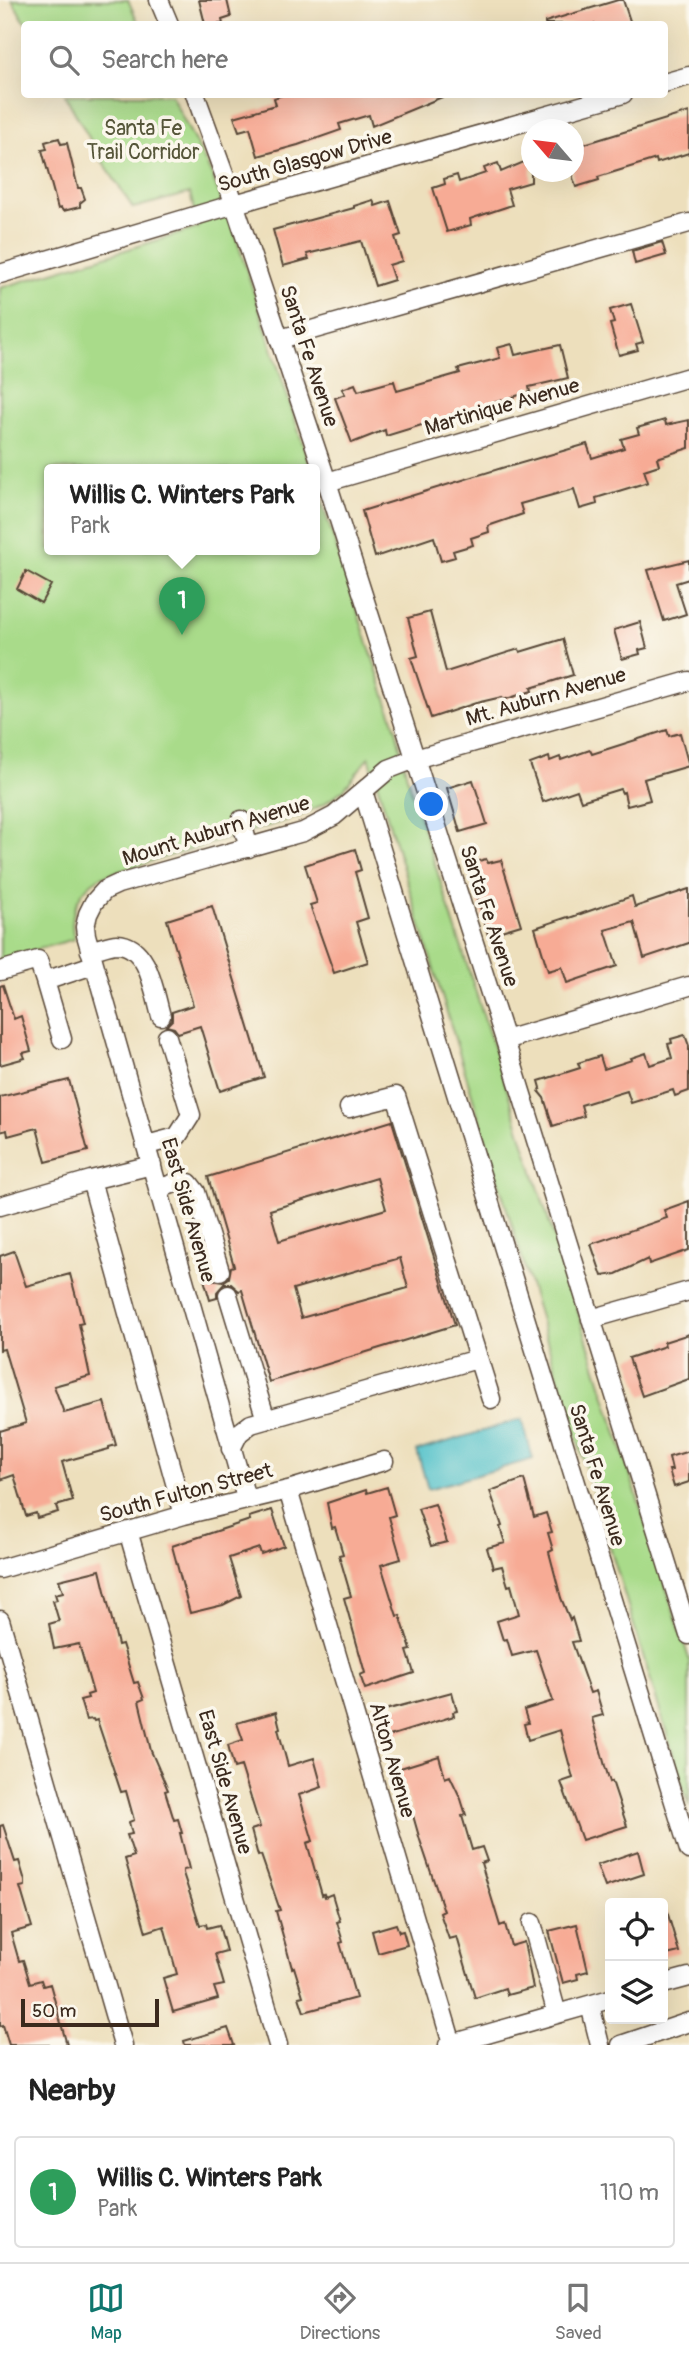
<!DOCTYPE html>
<style>
:root{--surface:#fff;--page:#f6f6f6;--text:#222;--muted:#767676;--line:#e0e0e0;--accent:#0f766e}
body{margin:0;font-family:Pangolin,sans-serif;background:var(--page);color:var(--text)}
.controls{position:absolute;right:21px;bottom:21px;display:grid;overflow:hidden;border-radius:7px;box-shadow:0 7px 28px #0002}
.controls button{width:63px;height:63px;display:grid;place-items:center;padding:0;border:0;border-bottom:2px solid var(--line);background:var(--surface);color:var(--text);font:35px sans-serif}
.compass{position:absolute;left:521px;top:119px;width:63px;height:63px;border-radius:50%;background:var(--surface);box-shadow:0 7px 28px #0002;rotate:298deg}
.scale{position:absolute;left:21px;bottom:18px;width:138px;box-sizing:border-box;padding-left:7px;border:4px solid #3b2a1e;border-top:0;font-size:19px;line-height:24px;white-space:nowrap;color:#3b2a1e;-webkit-text-stroke:5px #fbf7ec;paint-order:stroke}
.you{position:absolute;left:432px;top:805px;width:24px;height:24px;margin:-18px;border:5px solid #fff;border-radius:50%;background:#1a73e8;box-shadow:0 0 0 10px #1a73e833}
.badge{display:grid;place-items:center;width:46px;height:46px;border-radius:50%;background:var(--accent);color:#fff;font-size:23px;font-weight:700}
.pin{position:absolute;translate:-50% -58px;filter:drop-shadow(0 2px 4px #0008)}
.pin::after{content:'';position:absolute;top:37px;width:24px;height:21px;background:inherit;clip-path:polygon(0 0,100% 0,50% 100%)}
.popup{position:absolute;left:44px;top:464px;width:276px;height:91px;box-sizing:border-box;display:grid;place-content:center;border-radius:7px;background:var(--surface);filter:drop-shadow(0 2px 5px #0005);font-size:23px;white-space:nowrap;color:var(--muted)}
.popup b{font-size:26px;color:var(--text)}
.popup::after{content:'';position:absolute;left:50%;top:100%;margin-left:-14px;border:14px solid transparent;border-top-color:var(--surface)}
.list{margin:0;padding:0;list-style:none}
h2{display:flex;justify-content:space-between;align-items:center;height:91px;margin:0;padding:0 28px;font-size:30px}
h2 small{font-size:23px;font-weight:400;color:var(--muted)}
.list li{display:grid;grid-template-columns:46px 1fr auto;gap:21px;align-items:center;box-sizing:border-box;height:112px;margin:0 14px 14px;padding:0 14px;border:2px solid var(--line);border-radius:7px}
.list b{display:block;font-size:26px;white-space:nowrap}
.list p{margin:0;font-size:23px;white-space:nowrap;color:var(--muted)}
.list em{font-size:23px;font-style:normal;color:var(--muted)}
.icon{flex:none;width:38px;height:38px;fill:none;stroke:currentColor;stroke-width:2;stroke-linecap:round;stroke-linejoin:round}
.map{position:relative;flex:none;width:689px;height:2045px;overflow:hidden}
.search{position:absolute;background:var(--surface);box-shadow:0 7px 28px #0002;left:21px;right:21px;top:21px;height:77px;display:flex;align-items:center;gap:18px;box-sizing:border-box;padding:0 24px;border-radius:7px;color:var(--muted);font-size:26px}
.sheet{height:217px;background:var(--surface)}
nav{display:flex;justify-content:space-around;align-items:center;box-sizing:border-box;height:98px;border-top:2px solid var(--line);background:var(--surface);font-size:19px;color:var(--muted)}
nav a{display:grid;justify-items:center;gap:4px}
nav .on{color:var(--accent)}
.map>svg:first-child{display:block}
</style>
<div class="map">
<svg width="689" height="2045" viewBox="0 0 689 2045">
<rect width="100%" height="100%" fill="#fbf7ec"/>
<filter id="ink" filterUnits="userSpaceOnUse"><feTurbulence type="fractalNoise" baseFrequency=".0143" numOctaves="2"/><feDisplacementMap in="SourceGraphic" scale="14" xChannelSelector="R" yChannelSelector="G"/><feConvolveMatrix kernelMatrix="1 2 1 2 8 2 1 2 1" color-interpolation-filters="sRGB"/></filter>
<filter id="wash" filterUnits="userSpaceOnUse"><feTurbulence type="fractalNoise" baseFrequency=".00686" numOctaves="4" result="noise"/><feDisplacementMap in="SourceGraphic" scale="28" xChannelSelector="R" yChannelSelector="G"/><feGaussianBlur stdDeviation="1.57" result="paint"/><feColorMatrix in="noise" values="0 0 0 0 0 0 0 0 0 0 0 0 0 0 0 0 0 1.4 0 .05"/><feComposite in="paint" operator="in"/></filter>
<g filter="url(#wash)">
<rect width="100%" height="100%" fill="#eddfbc"/>
<path fill="#a9db8a" stroke="#728254" stroke-width="2" d="M12,0H128L139,24H26Z
M65,95H171L210,171L234,231L311,469H49V549H315V482L396,729L407,777L689,1659V1806L369,757L344,789L324,804L298,817L100,877C78,890 68,914 74,939L0,960V288L198,228L190,193L133,208L101,159Z"/>
<path fill="#56c3cb" stroke="#487674" stroke-width="2" d="M522,1419L533,1459L428,1489L417,1451Z"/>
<g id="blocks">
<path fill="#f7ab95" fill-rule="evenodd" d="M199,0H227L231,17L222,20L223,24H205Z
M618,0H623L631,24H545V22Z
M285,94H447V95L372,126L369,115L339,124L341,130L298,145L258,156L250,128L239,131L234,117L276,105L274,98Z
M689,112V153L657,163L656,159L598,177L599,180L576,187L573,178V151L579,149L578,146Z
M59,138L61,144L67,143L78,188H81L85,199L80,203V207L63,211L61,208L58,209L42,150L47,149L45,142Z
M531,159V182L507,189L512,205L470,219L471,225L447,232L433,188L445,184L444,179L457,175L459,182L486,173L484,168L498,163L501,172Z
M373,200L375,206L390,201L401,235L395,237L402,261L389,265L394,280L375,286L361,241L307,254L309,259L283,266L273,230L354,208V206Z
M662,242L666,255L635,264L632,251Z
M631,304L643,342L636,344L638,350L619,355L610,324L614,323L610,310Z
M512,344L515,355L560,345L568,378L529,387L530,392L450,415L451,416L386,436L385,430L352,443L335,398L345,394L342,389L355,384L358,391L394,381L397,391L460,373L458,369L500,358L497,348Z
M665,420L666,425L689,420V448L657,458L659,465L644,470L648,482L596,498L597,504L580,509L574,489L520,504L523,514L488,526L489,532L471,538L473,545L453,551L455,557L441,561L434,537L375,557L362,511L508,466V467L587,444L592,458L624,448L621,439L639,434L637,428Z
M689,560V579L676,583L686,614L664,621L648,570Z
M26,571L51,585L41,603L17,589Z
M430,612L446,672L519,649L520,652L563,639L573,675L531,688L532,691L503,700L502,697L476,703L431,718L411,658L418,656L408,618Z
M640,622L647,648L639,650L640,654L622,659L614,630Z
M667,730L669,736L680,733L689,766L644,779L650,800L627,806L624,792L622,793L620,789L581,801L577,790L543,802L530,764L549,757L550,761L560,757L561,760L590,750L592,754Z
M473,780L487,824L460,832L447,788Z
M355,849L361,870L355,872L368,918L356,922L368,962L334,973L310,905L317,903L305,865Z
M486,859L488,863L501,860L521,925L488,935L468,864Z
M689,889V943L644,958L634,922L605,930L617,966L567,983L562,967L548,971L535,928L568,917L569,918L632,896L635,907Z
M212,906L264,1077L220,1091L200,1026L178,1033L174,1028L166,1026L172,1020V1012L193,1005L167,920Z
M3,985L14,1019L21,1016L31,1051L23,1053L25,1058L0,1065V986Z
M685,1035L689,1046V1091L675,1096L673,1090L631,1103L627,1091L581,1105L584,1116L553,1126L544,1098L539,1092L541,1088L539,1081L580,1068L578,1063L600,1056L604,1069L632,1060L631,1058L646,1053L650,1065L672,1058L668,1044L672,1043L671,1039Z
M69,1080L88,1151L46,1162L37,1128L8,1136L7,1130L0,1132V1097Z
M392,1121L455,1325L269,1382L242,1290L239,1291L231,1284H224L217,1292V1298L210,1300L203,1276L209,1274L213,1280L223,1282L229,1278L231,1267L234,1266L208,1177ZM377,1178L386,1209L279,1241L270,1210ZM400,1258L408,1288L301,1318L293,1289Z
M689,1201V1250L649,1264L648,1259L616,1274L602,1276L591,1244L667,1218L664,1210Z
M14,1251L26,1286L70,1274L83,1323L79,1324L90,1376L54,1386L64,1413L104,1402L116,1445L109,1447V1449L62,1462L73,1501L56,1506L58,1512L37,1518L36,1513L26,1516L14,1475L0,1480V1431L26,1423L4,1349L0,1350V1256Z
M689,1334V1379L642,1396L629,1358L665,1346L664,1342Z
M689,1451V1482L674,1487L669,1470H672L669,1457Z
M524,1479L534,1517L546,1513L552,1532L548,1533L553,1550L549,1552L561,1598L570,1620L572,1618L579,1641L572,1642L590,1693L596,1691L603,1715L592,1718L605,1766L610,1782L612,1781L627,1826L582,1840L561,1782L573,1778L560,1730L528,1740L524,1724L528,1723L524,1710L553,1701L536,1650L512,1656L507,1639L503,1640L497,1621L519,1614L511,1585L508,1586L502,1566L493,1568L487,1548L505,1543L500,1527L502,1526L490,1491Z
M387,1487L395,1515L389,1517L401,1559L381,1565L395,1610L397,1616L400,1615L411,1650L407,1651L414,1673L365,1689L360,1675L365,1673L344,1598L351,1596L339,1555L343,1554L335,1527L332,1528L327,1503L366,1490L367,1493Z
M435,1504L447,1542L431,1546L418,1509Z
M272,1510L284,1546L261,1554L259,1548L229,1558L241,1596L223,1605L190,1613L172,1546L250,1520L249,1517Z
M100,1570L118,1645L122,1644L134,1683L138,1682L144,1699L139,1701L151,1751L168,1790L165,1791L174,1820L178,1819L182,1833H180L189,1869L183,1870V1873L200,1925L206,1924L207,1928L219,1925L226,1951L215,1954L224,1985L214,1987L218,1999L173,2012L163,1978L177,1974L164,1926L146,1932L125,1859L134,1856L127,1835L132,1834L129,1822L134,1820L126,1791L121,1792L97,1720L94,1721L93,1719L86,1720L80,1700L88,1698L87,1695L93,1693L79,1644L54,1649L49,1624L59,1621L53,1601L57,1600L55,1594L63,1592L59,1580Z
M452,1692L457,1711L453,1712L454,1716L383,1738L378,1712Z
M276,1712L280,1728L278,1729L288,1766L314,1758L322,1787L299,1795L313,1841L307,1843L322,1895L324,1894L325,1897L332,1894L340,1921L337,1922L343,1942L340,1943L356,1998L304,2012L299,1997L303,1996L294,1967L292,1968L276,1911L280,1910L261,1855L258,1856L251,1830L260,1827L241,1766L234,1768L228,1745L243,1740L237,1723Z
M439,1756L445,1778L450,1776L461,1799L466,1815L462,1816L472,1850L482,1847L487,1861L481,1863L500,1926L505,1924L511,1946L524,1942L533,1988L507,1995L505,1988L475,1998L457,1937L449,1939L440,1913L444,1911L420,1840L404,1784L399,1786L394,1770Z
M3,1825L15,1862L19,1861L25,1881V1886L20,1887L32,1927L11,1933L19,1961L23,1960L30,1983L41,1980L43,1986L50,1984L67,2045H9L3,2025L0,2026V1826Z
M638,1851L644,1874L605,1887L597,1865Z
M667,1911L679,1952L663,1956V1912Z
M396,1924L399,1932L403,1931L407,1945L378,1953L372,1931Z
M577,1924L588,1971L577,1974L578,1979L563,1983L549,1931Z
M228,2028L234,2045H185L184,2041Z"/>
</g>
</g>
<g filter="url(#ink)">
<use href="#blocks" fill-opacity="0" stroke="#564536" stroke-width="2"/>
<g fill="none" stroke-linecap="round" stroke-linejoin="round">
<g stroke="#564536" stroke-width="21">
<path id="minor" d="M159,0L169,24
M664,83L689,76
M195,94L228,185L327,482L505,1040L689,1635
M0,274L235,204L623,94
M280,339L689,223
M327,482L689,377
M363,791L689,1850
M241,820L249,848
M90,951C98,949 109,944 117,944C149,945 154,992 161,1016
M0,971L38,960L45,981L93,965
M45,981L62,1039
M505,1040L689,986
M349,1108L396,1096L491,1399
M147,1145L177,1137L191,1115L167,1037
M91,1180L184,1515
M158,1189L178,1182L189,1183L196,1192L220,1271
M0,1206L91,1180L152,1165
M228,1295L266,1420
M591,1319L689,1291
M231,1449L239,1433L251,1424L477,1359
M288,1490L452,2044
M246,1498L86,935L85,927L88,914L94,902L105,890L118,884L303,832L334,816L389,769L415,759L689,681
M128,1531L278,2045
M0,1569L184,1515L288,1490L384,1461
M0,1620L123,2045
M532,1923L557,2014
M663,1984L689,1977
M590,2005L600,2045
M448,2045L610,1999
M621,2045L689,2022"/>
</g>
<use href="#minor" stroke="#fff" stroke-width="18"/>
</g>
</g>
<g text-anchor="middle" dominant-baseline="central" stroke-width="7" stroke-linejoin="round" paint-order="stroke">
<g font-size="21" fill="#565639" stroke="#fbf7ec">
<text x="143" y="128">Santa Fe<tspan x="143" dy="24">Trail Corridor</tspan></text>
</g>
<g font-size="21" fill="#3b2a1e" stroke="#fbf7ec">
<text transform="translate(305 161) rotate(-16)">South Glasgow Drive</text>
<text transform="translate(309 356) rotate(72)">Santa Fe Avenue</text>
<text transform="translate(502 407) rotate(-16)">Martinique Avenue</text>
<text transform="translate(546 697) rotate(-16)">Mt. Auburn Avenue</text>
<text transform="translate(216 831) rotate(-17)">Mount Auburn Avenue</text>
<text transform="translate(489 916) rotate(72)">Santa Fe Avenue</text>
<text transform="translate(188 1210) rotate(74)">East Side Avenue</text>
<text transform="translate(597 1475) rotate(73)">Santa Fe Avenue</text>
<text transform="translate(186 1493) rotate(-15)">South Fulton Street</text>
<text transform="translate(392 1760) rotate(74)">Alton Avenue</text>
<text transform="translate(225 1782) rotate(74)">East Side Avenue</text>
</g>
</g>
</svg>
<div class="controls">
<button><svg class="icon" aria-label="locate" viewBox="0 0 24 24"><circle cx="12" cy="12" r="6"/><path d="M12 2v4M12 18v4M2 12h4M18 12h4"/></svg></button>
<button><svg class="icon" aria-label="layers" viewBox="0 0 24 24"><path d="M12 4l9 5-9 5-9-5zM3 14l9 5 9-5"/></svg></button>
</div>
<svg class="compass" viewBox="-18 -18 36 36"><path d="M0-13l5 13h-10z" fill="#e53935"/><path d="M0 13l5-13h-10z" fill="#767676"/></svg>
<div class="scale">50 m</div>
<div class="you"></div>
<div class="pin badge" style="left:182px;top:635px;background:#2e9e5b">1</div>
<div class="popup"><b>Willis C. Winters Park</b>Park</div>
<div class="search"><svg class="icon" aria-label="search" viewBox="0 0 24 24"><circle cx="10" cy="10" r="6"/><path d="M15 15l6 6"/></svg>Search here</div>
</div>
<section class="sheet">
<h2>Nearby<small></small></h2>
<ul class="list">
<li><span class="badge" style="background:#2e9e5b">1</span><div><b>Willis C. Winters Park</b><p>Park</p></div><em>110 m</em></li>
</ul>
</section>
<nav>
<a class="on"><svg class="icon" aria-label="map" viewBox="0 0 24 24"><path d="M3 6l6-2 6 2 6-2v14l-6 2-6-2-6 2zM9 4v14M15 6v14"/></svg>Map</a>
<a><svg class="icon" aria-label="directions" viewBox="0 0 24 24"><path d="M12 3l9 9-9 9-9-9zM9 14v-3h6M13 9l2 2-2 2"/></svg>Directions</a>
<a><svg class="icon" aria-label="saved" viewBox="0 0 24 24"><path d="M7 4h10v16l-5-4-5 4z"/></svg>Saved</a>
</nav>
